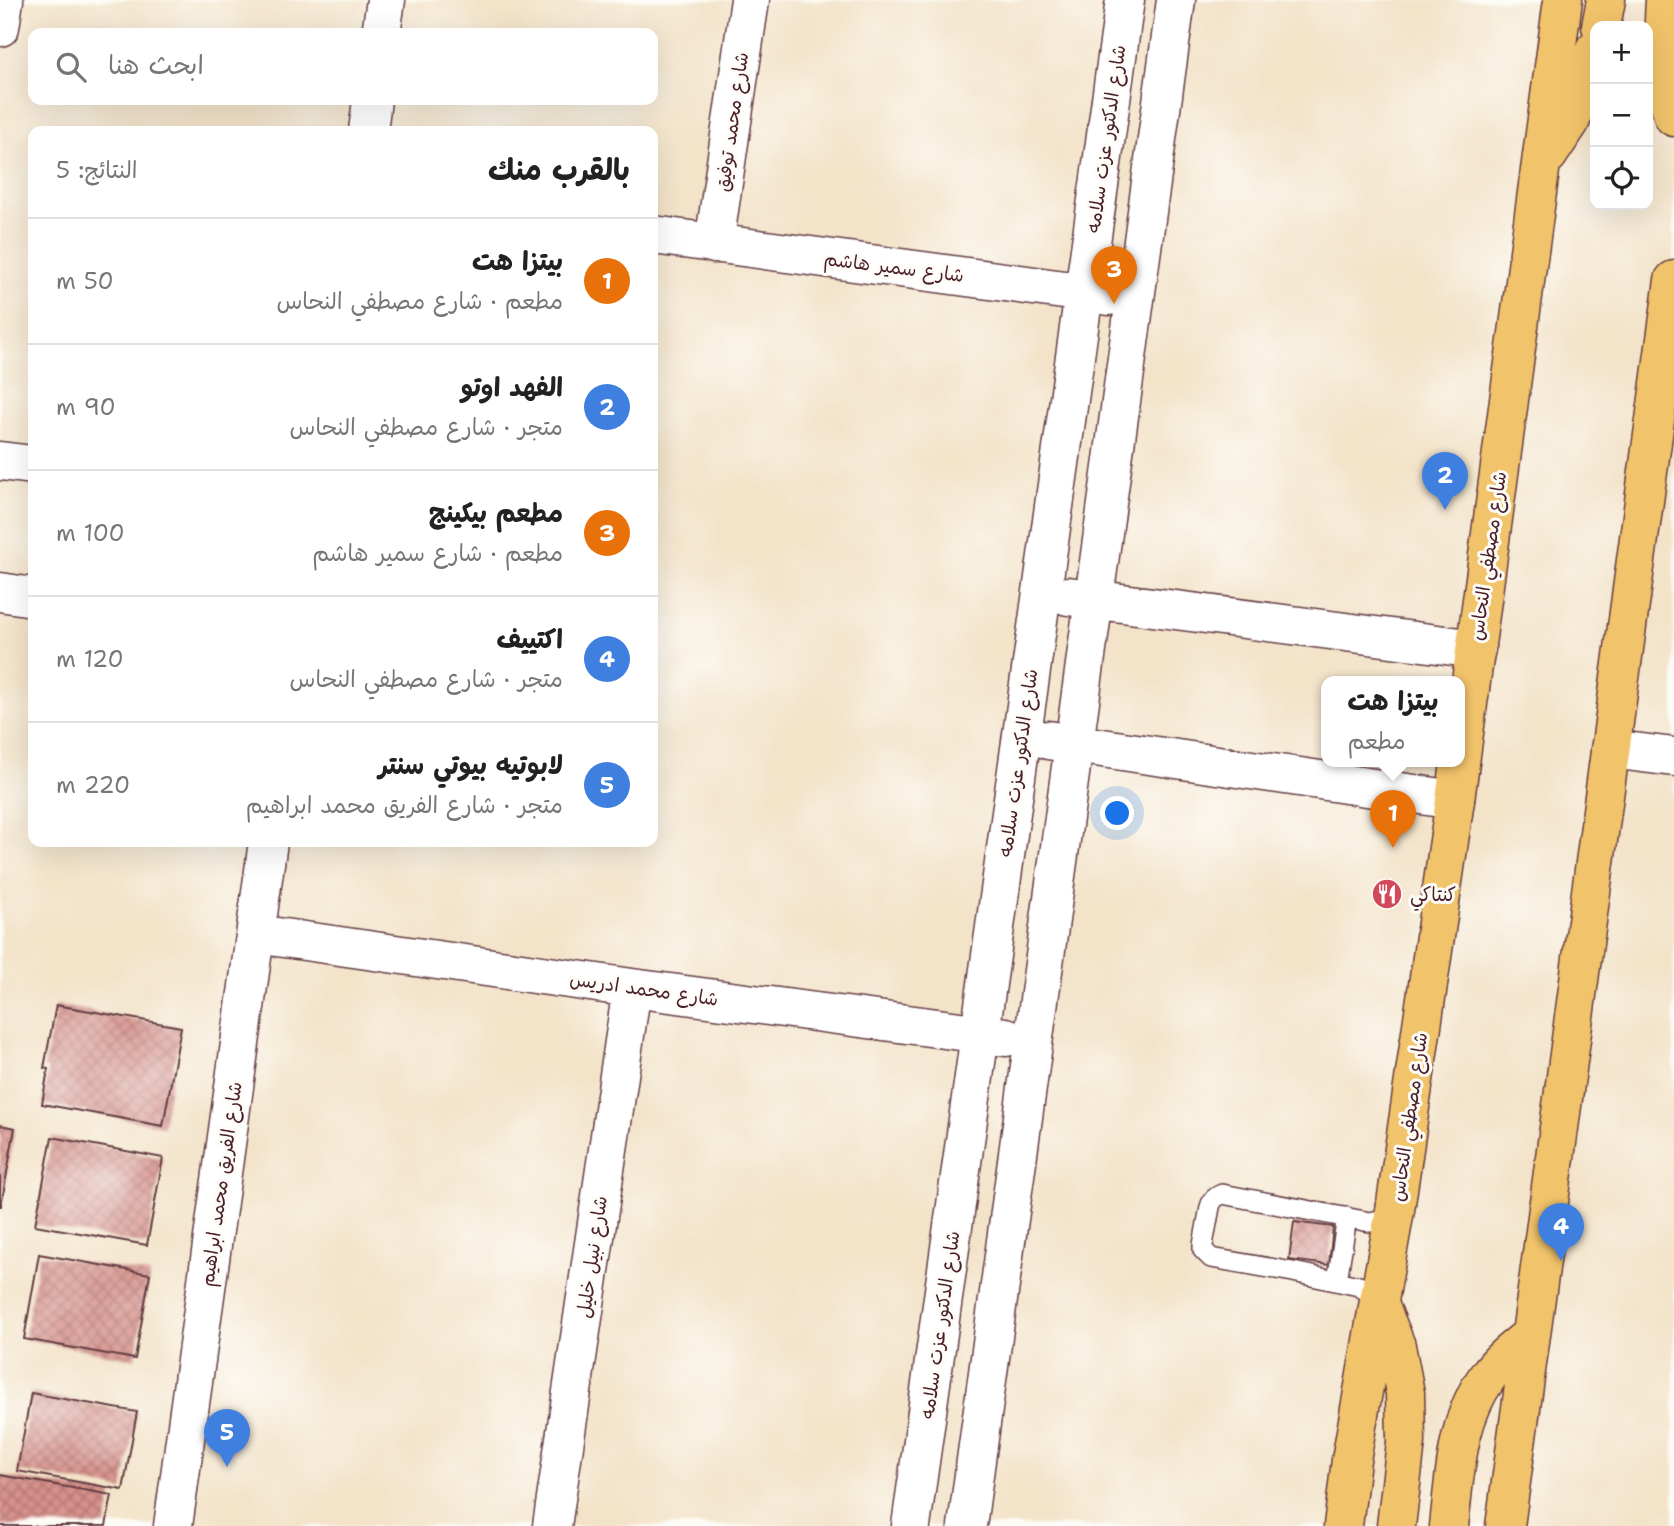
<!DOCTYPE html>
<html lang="ar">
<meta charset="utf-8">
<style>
:root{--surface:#fff;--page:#f6f6f6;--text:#222;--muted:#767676;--line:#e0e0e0;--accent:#d1495b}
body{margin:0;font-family:"Shantell Sans","Playpen Sans Arabic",sans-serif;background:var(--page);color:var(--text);direction:rtl}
.controls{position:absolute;right:21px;top:21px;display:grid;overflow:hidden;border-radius:14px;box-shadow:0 7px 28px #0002}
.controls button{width:63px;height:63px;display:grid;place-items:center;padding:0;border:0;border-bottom:2px solid var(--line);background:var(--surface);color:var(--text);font:35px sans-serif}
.you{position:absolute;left:1118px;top:814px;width:24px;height:24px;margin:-18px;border:5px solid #fff;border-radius:50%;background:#1a73e8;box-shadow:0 0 0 10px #1a73e833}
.badge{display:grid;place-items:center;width:46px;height:46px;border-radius:50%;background:var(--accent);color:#fff;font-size:23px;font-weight:700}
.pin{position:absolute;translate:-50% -58px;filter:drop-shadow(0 2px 4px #0008)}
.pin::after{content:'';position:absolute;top:37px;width:24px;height:21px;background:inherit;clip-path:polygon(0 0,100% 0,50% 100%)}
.popup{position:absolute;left:1321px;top:676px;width:144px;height:91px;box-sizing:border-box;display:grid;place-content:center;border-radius:14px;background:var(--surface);filter:drop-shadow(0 2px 5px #0005);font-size:23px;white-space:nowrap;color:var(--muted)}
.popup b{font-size:26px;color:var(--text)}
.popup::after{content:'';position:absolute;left:50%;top:100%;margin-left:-14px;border:14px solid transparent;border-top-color:var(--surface)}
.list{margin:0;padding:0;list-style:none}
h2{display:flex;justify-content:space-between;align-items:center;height:91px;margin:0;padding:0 28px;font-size:30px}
h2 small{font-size:23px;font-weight:400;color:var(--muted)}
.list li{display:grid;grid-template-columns:46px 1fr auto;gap:21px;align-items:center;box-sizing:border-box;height:126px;padding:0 28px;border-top:2px solid var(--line)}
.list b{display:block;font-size:26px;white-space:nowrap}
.list p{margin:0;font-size:23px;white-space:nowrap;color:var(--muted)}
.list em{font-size:23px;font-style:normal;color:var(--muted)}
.icon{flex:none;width:38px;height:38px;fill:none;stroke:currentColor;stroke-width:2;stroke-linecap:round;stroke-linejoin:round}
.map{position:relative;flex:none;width:1674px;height:1526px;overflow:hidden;direction:ltr}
.search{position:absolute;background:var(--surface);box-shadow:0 7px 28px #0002;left:28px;top:28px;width:630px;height:77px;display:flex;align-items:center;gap:18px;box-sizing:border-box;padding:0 24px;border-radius:14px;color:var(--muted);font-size:26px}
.panel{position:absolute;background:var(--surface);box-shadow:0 7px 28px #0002;left:28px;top:126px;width:630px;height:721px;border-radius:14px;direction:rtl}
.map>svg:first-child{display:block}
</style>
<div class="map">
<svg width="1674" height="1526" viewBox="0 0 1674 1526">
<defs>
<pattern id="building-cross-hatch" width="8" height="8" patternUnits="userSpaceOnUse" patternTransform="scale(1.75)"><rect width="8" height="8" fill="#d7918b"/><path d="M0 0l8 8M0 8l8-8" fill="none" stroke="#b07672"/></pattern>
</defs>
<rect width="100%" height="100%" fill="#fdfcf7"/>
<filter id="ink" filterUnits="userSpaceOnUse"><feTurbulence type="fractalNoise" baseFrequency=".0143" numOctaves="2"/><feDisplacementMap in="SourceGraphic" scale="14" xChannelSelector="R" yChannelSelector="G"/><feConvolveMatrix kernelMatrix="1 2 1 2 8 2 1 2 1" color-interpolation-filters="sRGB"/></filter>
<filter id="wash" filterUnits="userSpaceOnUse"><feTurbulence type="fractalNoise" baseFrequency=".00686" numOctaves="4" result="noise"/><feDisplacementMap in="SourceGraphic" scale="28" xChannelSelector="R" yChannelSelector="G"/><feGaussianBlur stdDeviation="1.57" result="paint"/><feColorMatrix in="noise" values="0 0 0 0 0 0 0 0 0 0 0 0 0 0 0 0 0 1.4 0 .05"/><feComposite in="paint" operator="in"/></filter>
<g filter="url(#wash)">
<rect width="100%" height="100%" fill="#f3e3c9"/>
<g id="blocks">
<path fill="url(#building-cross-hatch)" d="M56,1005L181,1027L163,1126L42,1104L48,1069L44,1068Z
M0,1125L15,1128L1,1206H0Z
M52,1137L163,1158L147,1245L35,1225Z
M1294,1222L1333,1227L1329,1265L1289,1260Z
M39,1254L150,1274L135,1359L24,1339Z
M31,1393L137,1412L123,1490L17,1471Z
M0,1475L112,1495L106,1526H0Z"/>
</g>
</g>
<g filter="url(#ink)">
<use href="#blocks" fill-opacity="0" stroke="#633c43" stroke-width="2"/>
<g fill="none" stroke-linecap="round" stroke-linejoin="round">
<g stroke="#633c43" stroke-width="22">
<path id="service" d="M1337,1281L1347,1217
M1378,1302L1373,1295L1359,1286L1293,1272L1211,1258L1203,1250V1245L1210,1207C1212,1200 1215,1197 1222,1194L1370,1222L1384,1219L1395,1210"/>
</g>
<g stroke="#633c43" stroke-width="41">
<path id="minor" d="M0,27L4,0
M381,33L386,0
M368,131L372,100
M653,235L1109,296
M714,244L750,0
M0,461L33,465
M0,592L33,597
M1068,596L1476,649
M1048,740L1455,800
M1610,749L1674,757
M256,934L632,988L1006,1037
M173,1526L268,842
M552,1526L632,988
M911,1526L1125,0
M967,1526L1176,0"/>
</g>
<g stroke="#633c43" stroke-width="41">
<path id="primary" d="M1665,0C1663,32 1662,88 1674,117
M1601,26L1606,0
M1548,155L1570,122L1584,85L1595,49
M1379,1304L1396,1346L1405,1393L1406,1442L1396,1526
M1343,1526L1351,1460L1395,1210L1455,800L1563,0
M1449,1526C1455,1474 1456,1420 1488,1376C1499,1360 1516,1347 1531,1335
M1505,1526L1674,280"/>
</g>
<use href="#service" stroke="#fff" stroke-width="19"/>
<use href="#minor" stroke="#fff" stroke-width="38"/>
<use href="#primary" stroke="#f1c36a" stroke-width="38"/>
</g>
</g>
<defs>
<g id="restaurant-disc" transform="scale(1.575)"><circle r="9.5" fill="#d1495b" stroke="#fdfcf7"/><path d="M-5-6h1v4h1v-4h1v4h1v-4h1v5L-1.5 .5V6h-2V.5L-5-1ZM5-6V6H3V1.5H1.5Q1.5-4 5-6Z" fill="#fff"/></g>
</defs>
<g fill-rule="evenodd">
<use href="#restaurant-disc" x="1387" y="894"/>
</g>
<g text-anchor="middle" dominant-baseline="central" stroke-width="6" stroke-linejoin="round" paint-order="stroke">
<g font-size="19" fill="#4a1f2b" stroke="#fdfcf7">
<text transform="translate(732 122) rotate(-82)">شارع محمد توفيق</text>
<text transform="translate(1106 139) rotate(-82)">شارع الدكتور عزت سلامه</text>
<text transform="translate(894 267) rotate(7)">شارع سمير هاشم</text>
<text transform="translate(1488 556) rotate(-82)">شارع مصطفي النحاس</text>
<text transform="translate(1018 763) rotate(-82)">شارع الدكتور عزت سلامه</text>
<text transform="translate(644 989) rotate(8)">شارع محمد ادريس</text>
<text transform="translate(1409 1117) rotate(-82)">شارع مصطفي النحاس</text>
<text transform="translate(221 1184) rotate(-82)">شارع الفريق محمد ابراهيم</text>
<text transform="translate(592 1257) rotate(-82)">شارع نبيل خليل</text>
<text transform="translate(940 1325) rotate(-82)">شارع الدكتور عزت سلامه</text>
</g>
<g font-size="19" fill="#4a1f2b" stroke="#fdfcf7" text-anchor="start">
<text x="1410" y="894">كنتاكي</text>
</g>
</g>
</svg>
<div class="controls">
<button>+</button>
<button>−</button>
<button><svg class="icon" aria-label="locate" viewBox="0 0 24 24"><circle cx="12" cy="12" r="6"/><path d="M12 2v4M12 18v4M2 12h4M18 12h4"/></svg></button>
</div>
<div class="you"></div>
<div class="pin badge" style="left:1393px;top:848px;background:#e8710a">1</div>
<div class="popup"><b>بيتزا هت</b>مطعم</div>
<div class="pin badge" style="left:1445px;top:510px;background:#3f7fe0">2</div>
<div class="pin badge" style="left:1114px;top:304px;background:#e8710a">3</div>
<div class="pin badge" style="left:1561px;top:1261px;background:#3f7fe0">4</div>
<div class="pin badge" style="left:227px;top:1467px;background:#3f7fe0">5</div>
<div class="search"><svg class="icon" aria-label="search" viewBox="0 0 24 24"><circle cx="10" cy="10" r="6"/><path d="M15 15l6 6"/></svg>ابحث هنا</div>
<section class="panel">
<h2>بالقرب منك<small>النتائج: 5</small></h2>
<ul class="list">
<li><span class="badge" style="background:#e8710a">1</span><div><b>بيتزا هت</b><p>مطعم · شارع مصطفي النحاس</p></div><em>50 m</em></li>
<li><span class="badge" style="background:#3f7fe0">2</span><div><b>الفهد اوتو</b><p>متجر · شارع مصطفي النحاس</p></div><em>90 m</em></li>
<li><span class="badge" style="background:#e8710a">3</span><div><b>مطعم بيكينج</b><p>مطعم · شارع سمير هاشم</p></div><em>100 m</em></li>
<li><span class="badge" style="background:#3f7fe0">4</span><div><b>اكتييف</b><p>متجر · شارع مصطفي النحاس</p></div><em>120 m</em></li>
<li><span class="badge" style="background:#3f7fe0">5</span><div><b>لابوتيه بيوتي سنتر</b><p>متجر · شارع الفريق محمد ابراهيم</p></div><em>220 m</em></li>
</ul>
</section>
</div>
